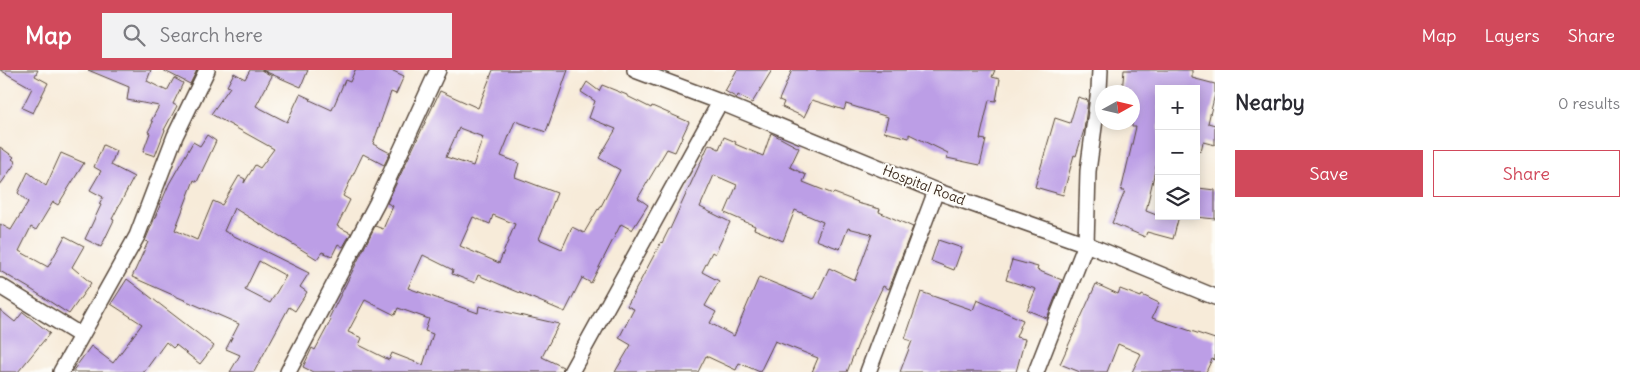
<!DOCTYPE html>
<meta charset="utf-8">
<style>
:root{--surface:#fff;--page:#f2f2f3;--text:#2b2b33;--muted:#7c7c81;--line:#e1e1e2;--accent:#d1495b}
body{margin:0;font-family:Delius,sans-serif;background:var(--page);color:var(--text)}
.controls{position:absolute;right:15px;top:15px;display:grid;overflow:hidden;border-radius:0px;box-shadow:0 2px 12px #0003}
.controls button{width:45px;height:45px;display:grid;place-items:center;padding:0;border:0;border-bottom:1px solid var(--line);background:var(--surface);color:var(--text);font:25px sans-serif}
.compass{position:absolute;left:1095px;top:15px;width:45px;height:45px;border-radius:50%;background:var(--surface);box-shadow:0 2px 12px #0003;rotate:82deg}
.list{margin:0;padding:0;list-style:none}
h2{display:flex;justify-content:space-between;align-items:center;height:65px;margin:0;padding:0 20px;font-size:21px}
h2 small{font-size:16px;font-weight:400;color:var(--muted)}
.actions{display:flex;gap:10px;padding:15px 20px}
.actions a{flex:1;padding:11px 0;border:1px solid var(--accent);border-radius:0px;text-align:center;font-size:18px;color:var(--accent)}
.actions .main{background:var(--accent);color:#fff}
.icon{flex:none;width:28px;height:28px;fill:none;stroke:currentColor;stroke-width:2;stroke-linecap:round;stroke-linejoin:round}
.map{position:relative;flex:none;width:1215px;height:302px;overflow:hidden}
header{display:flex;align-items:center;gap:30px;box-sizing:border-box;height:70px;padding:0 25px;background:var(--accent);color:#fff}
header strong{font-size:24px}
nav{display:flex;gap:28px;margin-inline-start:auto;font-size:18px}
.search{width:350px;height:45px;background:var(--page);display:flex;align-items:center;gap:12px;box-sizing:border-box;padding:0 18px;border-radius:0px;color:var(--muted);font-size:19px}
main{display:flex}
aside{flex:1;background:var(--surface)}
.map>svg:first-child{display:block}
</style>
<header>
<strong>Map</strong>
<div class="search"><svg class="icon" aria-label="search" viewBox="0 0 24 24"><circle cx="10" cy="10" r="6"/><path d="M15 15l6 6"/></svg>Search here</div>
<nav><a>Map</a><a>Layers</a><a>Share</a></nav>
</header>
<main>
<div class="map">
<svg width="1215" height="302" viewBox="0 0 1215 302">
<rect width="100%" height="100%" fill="#fdfcf7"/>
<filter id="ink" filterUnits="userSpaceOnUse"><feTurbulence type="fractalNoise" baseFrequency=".02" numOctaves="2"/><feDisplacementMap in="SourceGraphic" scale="10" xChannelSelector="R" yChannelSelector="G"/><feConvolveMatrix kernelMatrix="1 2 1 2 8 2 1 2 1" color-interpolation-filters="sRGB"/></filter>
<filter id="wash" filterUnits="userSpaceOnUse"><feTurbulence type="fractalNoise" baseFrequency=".0096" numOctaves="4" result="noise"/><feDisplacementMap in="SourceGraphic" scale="20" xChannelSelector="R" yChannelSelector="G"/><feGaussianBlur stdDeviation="1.12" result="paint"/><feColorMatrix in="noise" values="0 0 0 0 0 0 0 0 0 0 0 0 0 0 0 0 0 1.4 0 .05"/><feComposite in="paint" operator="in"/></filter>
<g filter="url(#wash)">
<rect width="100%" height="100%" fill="#f7ebd9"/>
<g id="blocks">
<path fill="#bc9ee6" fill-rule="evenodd" d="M0,0H38L35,6L48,13L33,43L22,38L32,18Z
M88,0H151L147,11L167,21L174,8L183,13L173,34L177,36L164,60H165L155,86L143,82L150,63L148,62L153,52L151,51L159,36L127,30L129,17Z
M163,0H197L190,14Z
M250,0H261L272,6L256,36L287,52L300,24L311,29L310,30L332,40L345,10L350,12L355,0H391L404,6L396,24L391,22L373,74L390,83L384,95L363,84L343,126L350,130L337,156L351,163L343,177L338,174L332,186L322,182L317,189L234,138L224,161L309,203L300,217L307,222L295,241L289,237L254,302H230L240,285L226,279L239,254L132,207L148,172L145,171L169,114L193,72L200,76L207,65L216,71L197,112L194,110L175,160L197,170L213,131L222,135L239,106L245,109L244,113L255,95L260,98L274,79L211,44L230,17L227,16L234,3L245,9ZM259,191L286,206L270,233L245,220Z
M262,0H308L301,17Z
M493,0H568L546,62L515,51L501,86L519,93L515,107L557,123L539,169L562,179L572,157L584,163L598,139L599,140L620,100L599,88L616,59L589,48L595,31L581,22L587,12L599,21L602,15L627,25V26L651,38L652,36L689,52L675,82L667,79L638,128L648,135L632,160L621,154L591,213L582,208L565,242L478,205L475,213L452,204L453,200L423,185L408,218L478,243L479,236L559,254L542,287L563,297L562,302H313L303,297L312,278L315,280L331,250L329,248L375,156L383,159L393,136L387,133L440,21L478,38ZM459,58L483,67L473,96L446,87ZM493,145L515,154L499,193L460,176L473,147L490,154ZM365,230L395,245L398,238L429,249L425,261L433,264L423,295L392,283L389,290L359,275L362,268L348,262Z
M737,0H772L752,33L738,25L737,28L725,21Z
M792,0H995L992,7L1000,9L996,31L989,30L980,69L986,70L980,95L947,88L948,83L909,64V68L884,62L888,47L846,34L844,40L812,30L804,47L782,37L784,32L779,30Z
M1124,0H1192V8L1215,14V24L1208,53L1215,55V75L1203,72L1201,81L1196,80V19H1159V97L1156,96L1146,141L1159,146H1179L1173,169L1147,162L1145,167L1112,153L1125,121H1121L1136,57H1132V22H1122Z
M1078,27L1088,30L1084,60L1076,86L1074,85L1063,125L1035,117L1055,48L1070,53Z
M771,63L799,78L790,97L806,105L803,112L833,124L834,123L858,132L857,133L880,139L879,142L913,157L889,219L883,216L869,246L847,302H812L818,288L775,271L760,302L739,293L736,300L706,286L698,302H615L631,275L619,268L634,239L627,236L661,172L662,173L669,159H670L709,74L719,79L724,67L736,72L735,74L763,86ZM714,105L737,115L725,143L755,156L754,159L783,171L795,140L823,152L816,170L840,179L848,158L872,164L855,210L829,198L815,228L813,229L759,207L734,266L710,253L716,242L705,236L719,211L702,202L712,182L715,184L730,152L700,137Z
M103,75L116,81L111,95L134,107L112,149L114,150L101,177L85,169L101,135L99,134L103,127L90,120L101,101L94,97Z
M0,77L14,87L12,89L16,92L0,115Z
M61,83L84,93L58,135L53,132L36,160L31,157L19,181L48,197L65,166L84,176L72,197L91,213L69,244L29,218L0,201V154L11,160L28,132L18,123L28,102L46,116Z
M1198,118L1215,120V149L1196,147Z
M938,170L962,178L954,200L931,191Z
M1012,190L1038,197L1037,200L1062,210L1047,248L1027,240L1036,219L1006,210Z
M127,209L214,276L200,294L176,275L173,278L166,272L144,302H72L91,276L113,293L142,254L111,234Z
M1096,214L1118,224L1120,219L1141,227L1142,225L1159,233L1152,248L1215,269V290L1212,289L1206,302H1132L1141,284L1118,274L1107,302H1080L1060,294Z
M921,222L973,240L977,230L1023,250L1016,267L1025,269L1016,302H900L912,271L905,269Z
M0,240L15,252L23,242L50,263L18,302H0Z"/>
</g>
</g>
<g filter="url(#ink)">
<use href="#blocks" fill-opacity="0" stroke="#57473a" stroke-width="1"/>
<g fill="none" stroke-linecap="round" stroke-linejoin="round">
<g stroke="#57473a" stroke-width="18">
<path id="minor" d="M635,0L720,32L936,121L1086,174L1215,227
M0,216L80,265
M61,302L137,166L175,66L207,0
M288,302L377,133L438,0
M571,302L720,32
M868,302L936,121
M1036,302L1086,174L1088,101L1099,20L1100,0"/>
</g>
<use href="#minor" stroke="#fff" stroke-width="15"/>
</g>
</g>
<g text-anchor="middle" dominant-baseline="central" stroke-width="4" stroke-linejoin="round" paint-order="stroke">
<g font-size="14" fill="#3b2a1e" stroke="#fdfcf7">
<text transform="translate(924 115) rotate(21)">Hospital Road</text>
</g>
</g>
</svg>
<div class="controls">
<button>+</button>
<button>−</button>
<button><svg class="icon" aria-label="layers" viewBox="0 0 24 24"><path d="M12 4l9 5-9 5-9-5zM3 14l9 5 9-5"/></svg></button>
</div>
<svg class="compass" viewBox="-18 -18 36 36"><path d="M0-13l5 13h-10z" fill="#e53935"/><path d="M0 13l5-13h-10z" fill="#7c7c81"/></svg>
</div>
<aside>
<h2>Nearby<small>0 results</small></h2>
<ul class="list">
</ul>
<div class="actions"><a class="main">Save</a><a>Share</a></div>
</aside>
</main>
